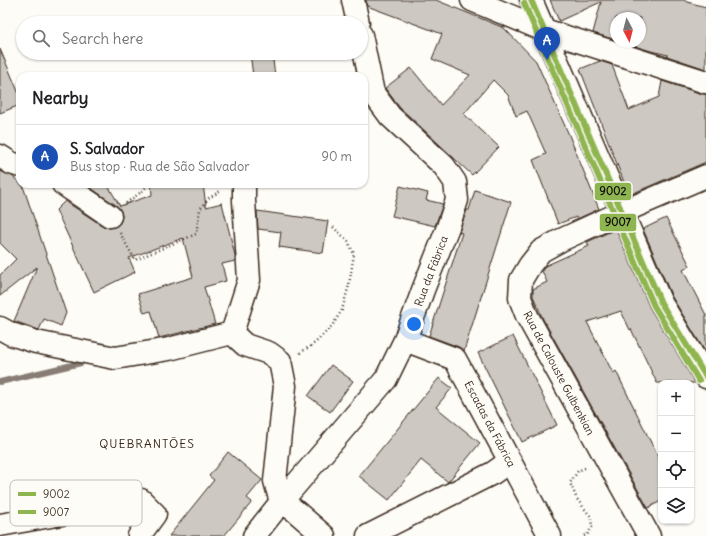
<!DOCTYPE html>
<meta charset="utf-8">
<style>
:root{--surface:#fff;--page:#f2f2f2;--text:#202124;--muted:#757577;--line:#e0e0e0;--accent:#b45309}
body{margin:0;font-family:Delius,sans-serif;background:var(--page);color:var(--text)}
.controls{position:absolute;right:12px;bottom:12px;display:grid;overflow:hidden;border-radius:8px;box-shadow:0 1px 3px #0004}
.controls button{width:36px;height:36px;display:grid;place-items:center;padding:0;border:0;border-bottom:1px solid var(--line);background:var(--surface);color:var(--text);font:20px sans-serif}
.compass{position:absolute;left:610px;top:12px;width:36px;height:36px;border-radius:50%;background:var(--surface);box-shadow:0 1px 3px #0004;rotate:173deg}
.you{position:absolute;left:414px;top:324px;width:14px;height:14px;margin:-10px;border:3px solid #fff;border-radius:50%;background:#1a73e8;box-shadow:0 0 0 6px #1a73e833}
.badge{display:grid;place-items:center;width:26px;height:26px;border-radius:50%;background:var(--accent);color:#fff;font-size:13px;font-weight:700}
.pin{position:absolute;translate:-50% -33px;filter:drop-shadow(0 1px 2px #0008)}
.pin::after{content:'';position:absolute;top:21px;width:14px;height:12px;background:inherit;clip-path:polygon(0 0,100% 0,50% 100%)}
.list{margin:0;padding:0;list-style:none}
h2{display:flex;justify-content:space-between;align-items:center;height:52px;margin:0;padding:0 16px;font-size:17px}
h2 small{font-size:13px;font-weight:400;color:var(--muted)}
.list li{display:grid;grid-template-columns:26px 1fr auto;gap:12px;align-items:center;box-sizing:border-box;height:64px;padding:0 16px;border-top:1px solid var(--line)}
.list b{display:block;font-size:15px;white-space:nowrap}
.list p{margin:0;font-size:13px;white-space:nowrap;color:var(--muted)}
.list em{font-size:13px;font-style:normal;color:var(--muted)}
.icon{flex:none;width:22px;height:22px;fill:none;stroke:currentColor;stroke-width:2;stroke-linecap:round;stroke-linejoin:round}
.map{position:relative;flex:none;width:706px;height:536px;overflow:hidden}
.search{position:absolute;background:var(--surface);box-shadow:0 1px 3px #0004;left:16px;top:16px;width:352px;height:44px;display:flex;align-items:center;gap:10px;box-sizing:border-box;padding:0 14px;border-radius:22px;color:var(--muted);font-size:15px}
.panel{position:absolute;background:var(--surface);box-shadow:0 1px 3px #0004;left:16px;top:72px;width:352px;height:116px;border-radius:12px}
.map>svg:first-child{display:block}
</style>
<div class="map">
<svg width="706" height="536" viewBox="0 0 706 536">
<rect width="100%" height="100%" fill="#fdfcf7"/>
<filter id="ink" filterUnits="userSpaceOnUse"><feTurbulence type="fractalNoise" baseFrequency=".025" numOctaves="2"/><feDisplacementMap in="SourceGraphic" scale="8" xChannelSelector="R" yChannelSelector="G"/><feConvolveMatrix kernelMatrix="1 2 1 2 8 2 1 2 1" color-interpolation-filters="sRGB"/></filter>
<g filter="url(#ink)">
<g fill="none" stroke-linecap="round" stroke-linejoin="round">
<path stroke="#887d74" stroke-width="6" d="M0,382L81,363"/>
</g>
<path fill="#cdc8c2" stroke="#3b2a1e" d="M366,0H436L504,28L536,61L569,135L599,209L577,219L576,217L558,224L533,160L546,154L527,111L516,116L508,95L493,80L464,114L499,147L472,175L409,116L400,108L385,88L411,68L441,105L470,75L432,59L442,34L367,6Z
M550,0H684L687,2L706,7V69L667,56L668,55L651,51L622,42H640V18H616V40L593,33L601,2L559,21Z
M0,49L20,96V105L0,113Z
M250,53H272L275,76H253Z
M600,61L612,65L629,110L659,97L662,81L702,94H706V162L629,195L580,69Z
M0,171L12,176L23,186L66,313L61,326L44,319L39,330L14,321L37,267L0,296V275L16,259L0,243Z
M85,184H107L120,206L152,195L151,184H203L206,207L222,203L235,255V261L222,264L226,281L204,287L215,324L159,338L151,311L144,313L138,294L193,277L183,238L129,258L135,272L94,292L56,210L65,201L103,226L109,228L115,227L120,223L122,217L121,211L117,206Z
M400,186L428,193L426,200L443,204L435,226L392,216Z
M475,190L511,202L464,351L459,347L429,336L462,233L459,232L467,210H469Z
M257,211L328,221L323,253L279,247L281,232L258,229Z
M666,218L690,266L683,270L706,315V353L672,297L643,229Z
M616,229L650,308L695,383H657L631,329L630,330L621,311L587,322L613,373L616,371L661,463V501L648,508L543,319L533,296V289L547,282L542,271L545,266L589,246L587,242Z
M513,336L557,425L522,442L478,353Z
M331,365L353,381L330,412L308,396Z
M439,378L452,388L436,407L480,443L448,482L421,460L389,500L359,476Z
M228,452L262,480L247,498L252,502L224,536H169L214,480L209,476Z"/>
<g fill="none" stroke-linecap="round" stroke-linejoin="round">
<g stroke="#3b2a1e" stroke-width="25">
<path id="minor" d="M353,0L358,23
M472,0L544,30L706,82
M531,0L661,303L706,377
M0,156L11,163L20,166
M63,184L110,216
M0,328L11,334L36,342L115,358L169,349L232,333
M232,333L245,345L269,353L280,361L285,386L275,481L281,502L294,510L324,536
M232,333L249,280L244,201V184
M405,340L455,359L550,536
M0,525L141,500L155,514L139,536
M254,536L281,502L386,379L405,340L423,290L448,227L457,200L455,182L444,166L390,116L373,93L361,35
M368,536L493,473L510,461
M649,536L527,316L520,298L521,280L530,265L541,251L561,240L622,212L706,176"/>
</g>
<path stroke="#3b2a1e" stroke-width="2.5" stroke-dasharray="1 3" stroke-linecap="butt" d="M126,203L144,190L148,184
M120,233L135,260L196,234L200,209L209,198L222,190
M300,353L315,343L332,326L342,310L349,285L354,254L348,241L332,226
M584,536L587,535L592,527L591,517L577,499L570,483L578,471L587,467"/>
<use href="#minor" stroke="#fdfcf7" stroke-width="22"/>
<g stroke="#fdfcf7" stroke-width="9">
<path id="bus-1" d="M531,0L661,303L706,377"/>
</g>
<g stroke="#fdfcf7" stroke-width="9">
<path id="bus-2" d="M524,3L654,306L699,381"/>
</g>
<use href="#bus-1" stroke="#8fb550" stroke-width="6"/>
<use href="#bus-2" stroke="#8fb550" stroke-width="6"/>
</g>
</g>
<g text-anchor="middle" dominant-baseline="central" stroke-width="3.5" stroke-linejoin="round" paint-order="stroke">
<g font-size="11" fill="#3b2a1e" stroke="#fdfcf7">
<text transform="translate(431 271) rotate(-69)">Rua da Fábrica</text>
<text transform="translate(559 373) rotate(62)">Rua de Calouste Gulbenkian</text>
<text transform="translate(490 424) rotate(62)">Escadas da Fábrica</text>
</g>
<g font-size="12" letter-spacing="1" fill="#3b2a1e" stroke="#fdfcf7">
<text x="147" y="443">QUEBRANTÕES</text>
</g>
</g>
<rect x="10" y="480" width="132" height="46" rx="6" fill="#fdfcf7" stroke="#c3bdb6" stroke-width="1"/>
<rect x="18" y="492" width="18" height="4" fill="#8fb550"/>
<rect x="18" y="510" width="18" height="4" fill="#8fb550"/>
<g font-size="11" fill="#3b2a1e">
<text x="43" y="498">9002</text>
<text x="43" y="516">9007</text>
</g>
<g stroke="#fdfcf7" stroke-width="1.5">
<rect x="594" y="182" width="38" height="19" rx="4" fill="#8fb550"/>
<rect x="599" y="213" width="38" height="19" rx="4" fill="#8fb550"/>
</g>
<g font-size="11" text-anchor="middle" font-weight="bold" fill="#111">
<text x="613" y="195">9002</text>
<text x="618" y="226">9007</text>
</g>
</svg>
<div class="controls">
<button>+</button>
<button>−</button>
<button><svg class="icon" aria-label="locate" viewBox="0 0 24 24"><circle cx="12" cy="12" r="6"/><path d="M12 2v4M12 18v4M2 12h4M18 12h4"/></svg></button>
<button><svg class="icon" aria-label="layers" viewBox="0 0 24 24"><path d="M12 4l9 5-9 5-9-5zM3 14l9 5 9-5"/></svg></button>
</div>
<svg class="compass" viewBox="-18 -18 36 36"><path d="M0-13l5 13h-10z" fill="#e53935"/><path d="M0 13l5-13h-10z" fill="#757577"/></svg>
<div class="you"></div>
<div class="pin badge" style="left:547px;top:60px;background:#1a4fb4">A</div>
<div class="search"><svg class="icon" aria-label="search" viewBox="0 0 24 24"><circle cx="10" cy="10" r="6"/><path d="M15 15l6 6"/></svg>Search here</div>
<section class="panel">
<h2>Nearby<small></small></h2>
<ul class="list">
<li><span class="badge" style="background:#1a4fb4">A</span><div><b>S. Salvador</b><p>Bus stop · Rua de São Salvador</p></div><em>90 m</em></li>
</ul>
</section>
</div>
